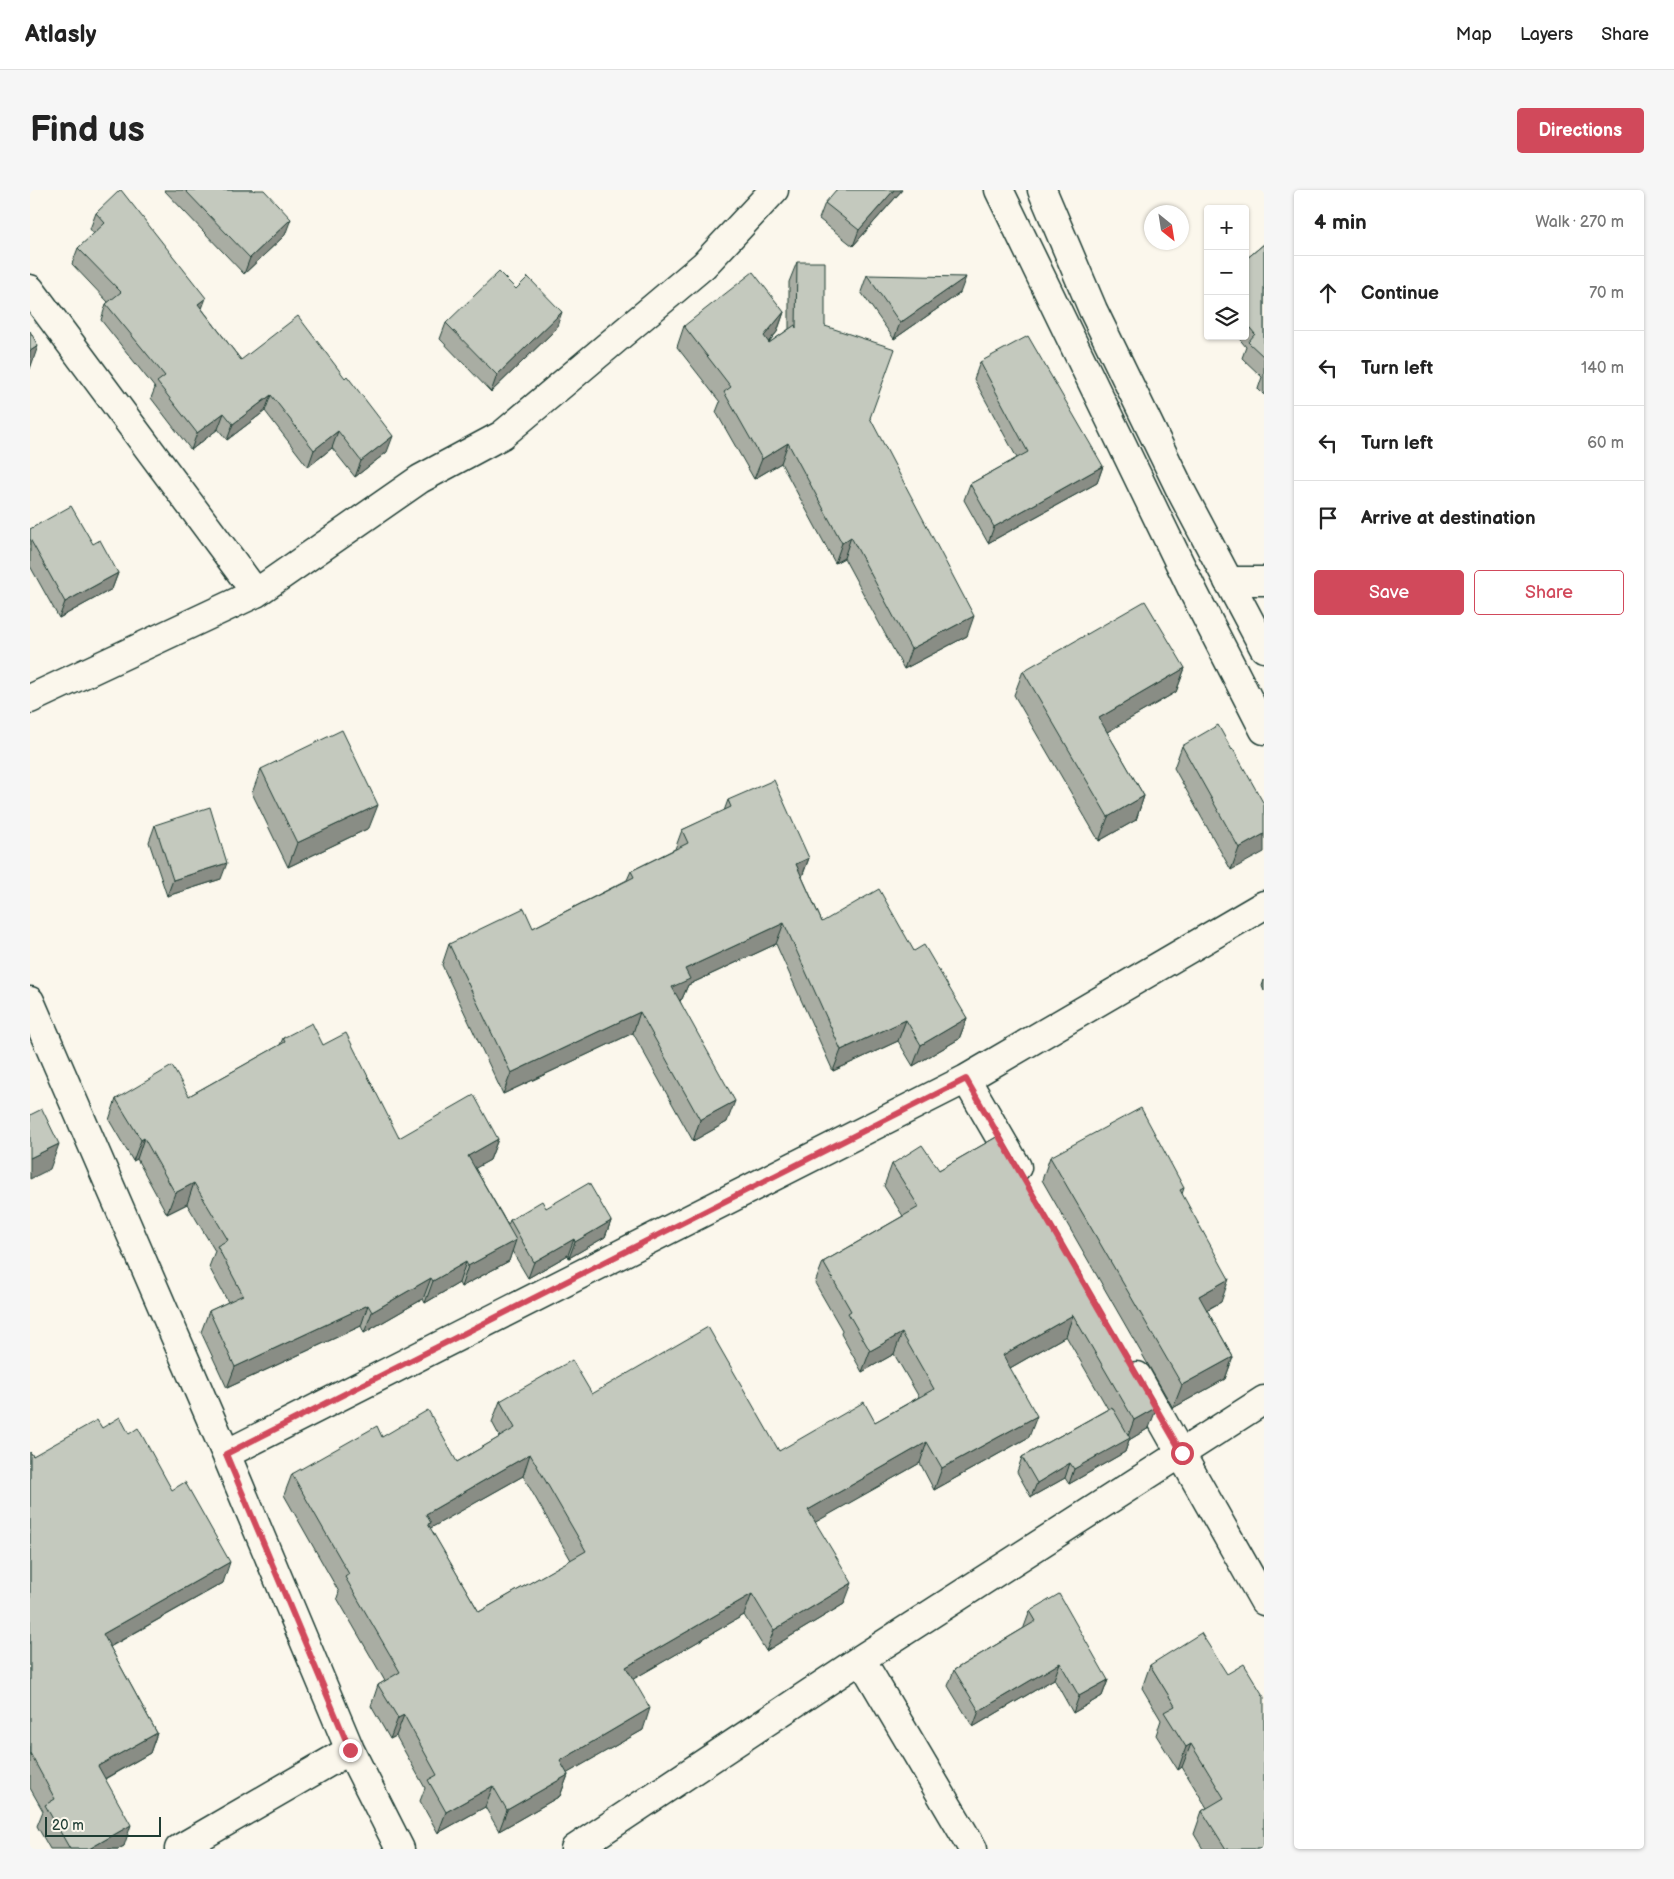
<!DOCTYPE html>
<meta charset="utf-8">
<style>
:root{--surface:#fff;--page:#f6f6f6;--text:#222;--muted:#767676;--line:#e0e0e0;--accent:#d1495b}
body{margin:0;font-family:"Balsamiq Sans",sans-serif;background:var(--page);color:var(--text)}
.controls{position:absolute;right:15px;top:15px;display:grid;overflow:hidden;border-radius:5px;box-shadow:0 1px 4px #0004}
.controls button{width:45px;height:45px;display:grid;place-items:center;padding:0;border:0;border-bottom:1px solid var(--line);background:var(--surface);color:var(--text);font:25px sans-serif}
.compass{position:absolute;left:1114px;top:15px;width:45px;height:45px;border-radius:50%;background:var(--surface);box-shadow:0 1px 4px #0004;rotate:150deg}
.scale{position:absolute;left:15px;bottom:12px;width:116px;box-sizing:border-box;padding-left:5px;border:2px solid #1f3d34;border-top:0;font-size:14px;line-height:18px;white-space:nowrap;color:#1f3d34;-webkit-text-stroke:4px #fbf7ec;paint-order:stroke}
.stop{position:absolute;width:15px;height:15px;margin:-11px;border:4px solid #d1495b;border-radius:50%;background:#fff}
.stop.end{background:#d1495b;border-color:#fff;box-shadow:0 1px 5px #0008}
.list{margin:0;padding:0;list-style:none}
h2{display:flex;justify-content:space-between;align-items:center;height:65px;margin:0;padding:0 20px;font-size:21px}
h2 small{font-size:16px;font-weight:400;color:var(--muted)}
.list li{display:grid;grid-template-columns:32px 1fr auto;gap:15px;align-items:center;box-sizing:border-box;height:75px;padding:0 20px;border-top:1px solid var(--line)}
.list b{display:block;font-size:19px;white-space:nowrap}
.list em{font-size:16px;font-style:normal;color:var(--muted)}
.actions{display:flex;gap:10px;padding:15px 20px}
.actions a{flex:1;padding:11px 0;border:1px solid var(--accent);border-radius:5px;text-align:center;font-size:18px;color:var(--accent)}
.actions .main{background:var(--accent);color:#fff}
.icon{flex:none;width:28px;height:28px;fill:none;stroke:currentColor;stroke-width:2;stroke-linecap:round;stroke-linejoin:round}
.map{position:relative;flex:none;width:1234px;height:1659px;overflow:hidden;border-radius:5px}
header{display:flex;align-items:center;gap:30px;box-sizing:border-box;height:70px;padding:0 25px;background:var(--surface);border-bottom:1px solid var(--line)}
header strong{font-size:24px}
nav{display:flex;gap:28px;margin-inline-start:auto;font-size:18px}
.intro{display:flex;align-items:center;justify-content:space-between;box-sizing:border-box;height:120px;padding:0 30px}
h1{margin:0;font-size:35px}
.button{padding:12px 22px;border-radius:5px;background:var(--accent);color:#fff;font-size:18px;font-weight:700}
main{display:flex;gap:30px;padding:0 30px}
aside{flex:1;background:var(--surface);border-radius:5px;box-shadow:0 1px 4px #0004}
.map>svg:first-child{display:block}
</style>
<header>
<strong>Atlasly</strong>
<nav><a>Map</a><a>Layers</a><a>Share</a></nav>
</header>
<div class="intro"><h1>Find us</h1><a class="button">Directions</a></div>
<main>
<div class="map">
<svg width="1234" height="1659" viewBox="0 0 1234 1659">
<rect width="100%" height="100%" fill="#fbf7ec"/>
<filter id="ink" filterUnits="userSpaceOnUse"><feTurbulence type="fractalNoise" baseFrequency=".02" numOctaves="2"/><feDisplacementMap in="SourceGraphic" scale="10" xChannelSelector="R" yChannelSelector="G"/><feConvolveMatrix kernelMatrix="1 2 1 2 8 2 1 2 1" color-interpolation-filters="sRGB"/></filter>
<g filter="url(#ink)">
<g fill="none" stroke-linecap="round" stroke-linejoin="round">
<g stroke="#1f3d34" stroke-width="31">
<path id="minor" d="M0,99L226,403
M1198,391H1234
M0,509L226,403L390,289L472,245L674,75L744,0
M0,811L196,1264L320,1560L370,1659
M936,889L987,977
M1107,1186L1234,1411
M196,1264L936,889L1234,715
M831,1469L943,1659
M149,1659L320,1560
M545,1659L831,1469L1234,1210"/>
</g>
<g stroke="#1f3d34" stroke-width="31">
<path id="major" d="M969,0L1165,405L1234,540
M1012,0L1063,120L1152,303L1234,458"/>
</g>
<use href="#minor" stroke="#fbf7ec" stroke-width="28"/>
<use href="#major" stroke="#fbf7ec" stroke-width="28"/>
</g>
<path fill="#a9ada3" stroke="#1f3d34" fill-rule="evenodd" d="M134,0H224L255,45L214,84Z
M872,0L823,56L789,29L795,13Z
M66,23L172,119L211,170L357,262L325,287L302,258L278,277L235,221L197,250L188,239L161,260L121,208L125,198L71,130L76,114L78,112L42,74L48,58L64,44L60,39Z
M1234,54V205L1228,199L1232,187L1212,168L1216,157L1207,146H1215V70Z
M767,72L795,136L840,228L937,446L874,479L814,368L805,373L751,273L724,289L686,222L690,212L647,157L654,136L754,122L747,142L739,152V153L759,139V92Z
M837,85L930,103L864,149L831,102Z
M416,133L526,139L461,202L410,149Z
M950,172L1073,276L1067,293L958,353L934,310L940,294L987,268L944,189Z
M0,339L63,354L88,383L82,399L29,428L0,376Z
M1155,478L1146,502L1077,542L1114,606L1106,630L1069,651L984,505L993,481Z
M1152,556L1234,614L1201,680L1144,578Z
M231,579L339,638L258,677L222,603Z
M698,610L779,668L772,687L792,732L884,761L937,828L929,849L883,876L868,851L803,881L746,754L658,795L652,809L650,811L697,932L663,951L603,843L473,904L412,775L419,754L503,738L597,690L601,681L645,659L652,640L694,621Z
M125,635L191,689L137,706L119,652Z
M1234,790V801L1232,796Z
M253,848L293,855L369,948L468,949L460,970L445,978L478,1035L480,1030L516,1018L581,1031L575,1047L539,1068L538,1065L498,1088L482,1061L479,1071L431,1097L429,1093L395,1113L393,1109L334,1143L331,1136L197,1198L171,1142L179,1121L198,1112L179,1077L185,1061L157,1014L137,1024L107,969L103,971L79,930L86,909L159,906L250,855Z
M970,945L1119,1238L1099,1250L1095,1262L1039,1294L1035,1288L1001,1307L987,1282L992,1267L1078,1219L1036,1146L980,1178L999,1247L904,1300L890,1273L785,1332L814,1414L736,1461L714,1425L603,1489L613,1540L537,1583L538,1585L530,1606L469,1641L455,1617L408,1643L390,1611L395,1598L366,1546L360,1549L341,1516L348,1495L355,1491L307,1408L309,1402L254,1305L262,1284L352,1247L427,1272L470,1247L462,1232L470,1211L562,1204L749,1261L845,1232L889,1207L864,1164L832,1182L811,1144L812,1140L785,1093L793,1072L873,1026L854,996L862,974L909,980ZM493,1286L541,1370L449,1422L400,1338Z
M1020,967L1154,998L1152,1004L1191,1112L1177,1120L1203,1167L1195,1189L1143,1218L1012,990Z
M72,1238L99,1244L193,1393L80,1457L127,1543L120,1563L75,1589L94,1656L88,1659H20L7,1636L13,1621L0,1598V1262L3,1266Z
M1000,1421L1078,1490L1072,1506L1043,1523L1024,1489L943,1537L918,1496L924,1480L994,1438V1437Z
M1120,1475L1234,1659H1173L1164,1644L1172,1621L1177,1618L1152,1577L1148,1580L1126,1545L1131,1530L1112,1498Z"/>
<path fill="#898d85" stroke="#1f3d34" d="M864,0H872L823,56L829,40Z
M261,29L255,45L214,84L220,68Z
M936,87L930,103L864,149L870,133Z
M176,108L170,124L168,114Z
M532,122L526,139L461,202L467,185Z
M754,122L747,142L726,166L734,146Z
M8,156L0,179V161Z
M241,205L235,221L197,250L203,234Z
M194,223L188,239L161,260L167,243Z
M308,241L302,258L278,277L284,260Z
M363,246L357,262L325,287L331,271Z
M758,253L751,273L724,289L732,269Z
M1073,276L1067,293L958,353L964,337Z
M821,347L814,368L805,373L812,353Z
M88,383L82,399L29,428L35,412Z
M944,426L937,446L874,479L881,459Z
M1155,478L1146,502L1060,552L1069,528Z
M1114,606L1106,630L1069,651L1078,627Z
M348,615L339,638L258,677L267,653Z
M1234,644V662L1201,680L1209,658Z
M779,668L771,689L766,674Z
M197,673L191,689L137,706L143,690Z
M754,733L746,754L658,795L652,809L635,818L642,797L655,779Z
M610,822L603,843L473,904L481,883Z
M937,828L929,849L883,876L891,855Z
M876,830L868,851L803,881L811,860Z
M705,911L697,932L663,951L670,930Z
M114,948L107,969L103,971L111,950Z
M468,949L460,970L430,987L438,966Z
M29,954L20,979L0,989V968Z
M164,993L157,1014L137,1024L145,1003Z
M581,1031L575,1047L539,1068L545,1052Z
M544,1049L538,1065L498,1088L504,1072Z
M486,1050L479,1071L431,1097L438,1076Z
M436,1072L429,1093L395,1113L403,1091Z
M401,1088L393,1109L334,1143L342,1122Z
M1199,1089L1191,1112L1161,1128L1169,1106Z
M338,1115L331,1136L197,1198L205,1177Z
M1043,1125L1036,1146L966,1186L973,1165Z
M872,1143L864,1164L832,1182L840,1161Z
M1203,1167L1195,1189L1143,1218L1152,1195Z
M1127,1217L1119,1238L1099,1250L1095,1262L1039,1294L1044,1279L1097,1249L1104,1230Z
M1007,1226L999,1247L904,1300L912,1278Z
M897,1252L890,1273L770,1341L778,1320Z
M500,1264L493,1286L399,1339L396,1324Z
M1040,1273L1035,1288L1001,1307L1007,1293Z
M200,1372L193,1393L65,1465L73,1444Z
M822,1393L814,1414L736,1461L744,1440Z
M722,1404L714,1425L588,1498L596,1477Z
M1030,1473L1024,1489L943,1537L949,1521Z
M1078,1490L1072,1506L1043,1523L1049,1506Z
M620,1518L613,1540L522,1592L530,1571Z
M374,1525L366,1546L360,1549L368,1528Z
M127,1543L120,1563L60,1597L68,1576Z
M1161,1554L1152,1577L1148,1580L1156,1557Z
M538,1585L530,1606L469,1641L477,1620Z
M463,1596L455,1617L408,1643L416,1622Z
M101,1635L94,1656L88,1659H59Z"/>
<path fill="#c4c9be" stroke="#1f3d34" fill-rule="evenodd" d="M90,0H91L176,108L168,114L211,170L268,126L315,188L317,186L363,246L331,271L308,241L284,260L241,205L203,234L194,223L167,243L127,192L135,186L76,114L91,102L48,58L75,33L66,23Z
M155,0H224V1L225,0H234L261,29L220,68Z
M806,0H864L829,40L795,13Z
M1234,54V167L1218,152L1225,144L1215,132V70Z
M767,72H795V136L865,159L840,228L944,426L881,459L821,347L812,353L758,253L732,269L694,202L701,197L654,136L723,82L754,122L734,146L739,153L765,135L766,138Z
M469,82L486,99L498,87L532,122L467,185L416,133Z
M837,85L936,87L870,133Z
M0,141L8,156L0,161Z
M998,146L1073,276L964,337L940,294L998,262L950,172Z
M41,316L63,354L70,350L88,383L35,412L0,349V339Z
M1115,411L1155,478L1069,528L1114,606L1078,627L993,481Z
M1188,535L1202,560L1203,559L1234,614V644L1209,658L1152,556Z
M312,540L348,615L267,653L231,579Z
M744,590L779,668L766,674L792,732L849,699L884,761L894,755L937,828L891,855L876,830L811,860L754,733L655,779L660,789L642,797L705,911L670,930L610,822L481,883L419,754L494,718L503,738L604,687L601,681L658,653L652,640L701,617L698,610Z
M180,617L197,673L143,690L125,635Z
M282,833L293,855L316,843L369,948L444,905L468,949L438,966L486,1050L438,1076L436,1072L403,1091L401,1088L342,1122L338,1115L205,1177L179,1121L213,1105L187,1056L198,1050L164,993L145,1003L114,948L111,950L86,909L142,876L159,906L255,852L253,848Z
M1111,918L1154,998L1150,1000L1199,1089L1169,1106L1203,1167L1152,1195L1020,967Z
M12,919L29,954L0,968V925Z
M970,945L1127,1217L1104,1230L1043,1125L973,1165L1007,1226L912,1278L897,1252L778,1320L822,1393L744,1440L722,1404L596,1477L620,1518L530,1571L538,1585L477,1620L463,1596L416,1622L398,1590L407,1585L374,1525L368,1528L348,1495L370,1482L315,1387L319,1384L262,1284L347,1236L352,1247L398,1220L427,1272L485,1238L470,1211L542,1170L562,1204L678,1137L749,1261L834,1212L845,1232L904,1199L872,1143L840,1161L818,1123L821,1121L793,1072L889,1017L862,974L892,955L909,980ZM500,1264L556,1361L449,1422L398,1334L401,1333L396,1324Z
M559,993L581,1031L545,1052L544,1049L504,1072L480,1030L512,1011L516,1018Z
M1082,1217L1100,1248L1044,1279L1040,1273L1007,1293L992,1267Z
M90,1227L99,1244L108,1238L142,1300L155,1292L200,1372L73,1444L127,1543L68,1576L101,1635L59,1659H40L15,1615L25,1609L0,1563V1262L3,1266L67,1230L72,1238Z
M1029,1404L1078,1490L1049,1506L1030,1473L949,1521L924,1480L1006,1431L1000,1421Z
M1171,1443L1197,1484L1214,1474L1234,1507V1659H1196L1172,1621L1194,1608L1161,1554L1156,1557L1134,1522L1145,1516L1120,1475Z"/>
</g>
<g fill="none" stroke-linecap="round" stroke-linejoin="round" filter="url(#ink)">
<path stroke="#d1495b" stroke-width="6" d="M320,1560L196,1264L936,889L1152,1263"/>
</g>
</svg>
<div class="controls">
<button>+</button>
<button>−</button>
<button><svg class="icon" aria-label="layers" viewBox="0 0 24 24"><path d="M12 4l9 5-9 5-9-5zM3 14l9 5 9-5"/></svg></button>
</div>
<svg class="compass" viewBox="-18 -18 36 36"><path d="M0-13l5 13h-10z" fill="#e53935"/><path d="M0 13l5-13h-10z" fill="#767676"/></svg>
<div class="scale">20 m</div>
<div class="stop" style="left:1152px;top:1263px"></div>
<div class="stop end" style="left:320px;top:1560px"></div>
</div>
<aside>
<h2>4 min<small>Walk · 270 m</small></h2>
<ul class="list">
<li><svg class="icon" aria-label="ahead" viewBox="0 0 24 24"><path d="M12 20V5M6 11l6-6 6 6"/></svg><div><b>Continue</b></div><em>70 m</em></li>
<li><svg class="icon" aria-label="left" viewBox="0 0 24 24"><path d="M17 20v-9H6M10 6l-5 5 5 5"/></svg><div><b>Turn left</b></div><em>140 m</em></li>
<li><svg class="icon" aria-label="left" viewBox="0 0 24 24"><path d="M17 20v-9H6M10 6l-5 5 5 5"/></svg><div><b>Turn left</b></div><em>60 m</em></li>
<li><svg class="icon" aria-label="arrive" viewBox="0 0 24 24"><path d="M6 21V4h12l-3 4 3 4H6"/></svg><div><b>Arrive at destination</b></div></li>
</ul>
<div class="actions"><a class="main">Save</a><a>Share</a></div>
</aside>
</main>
